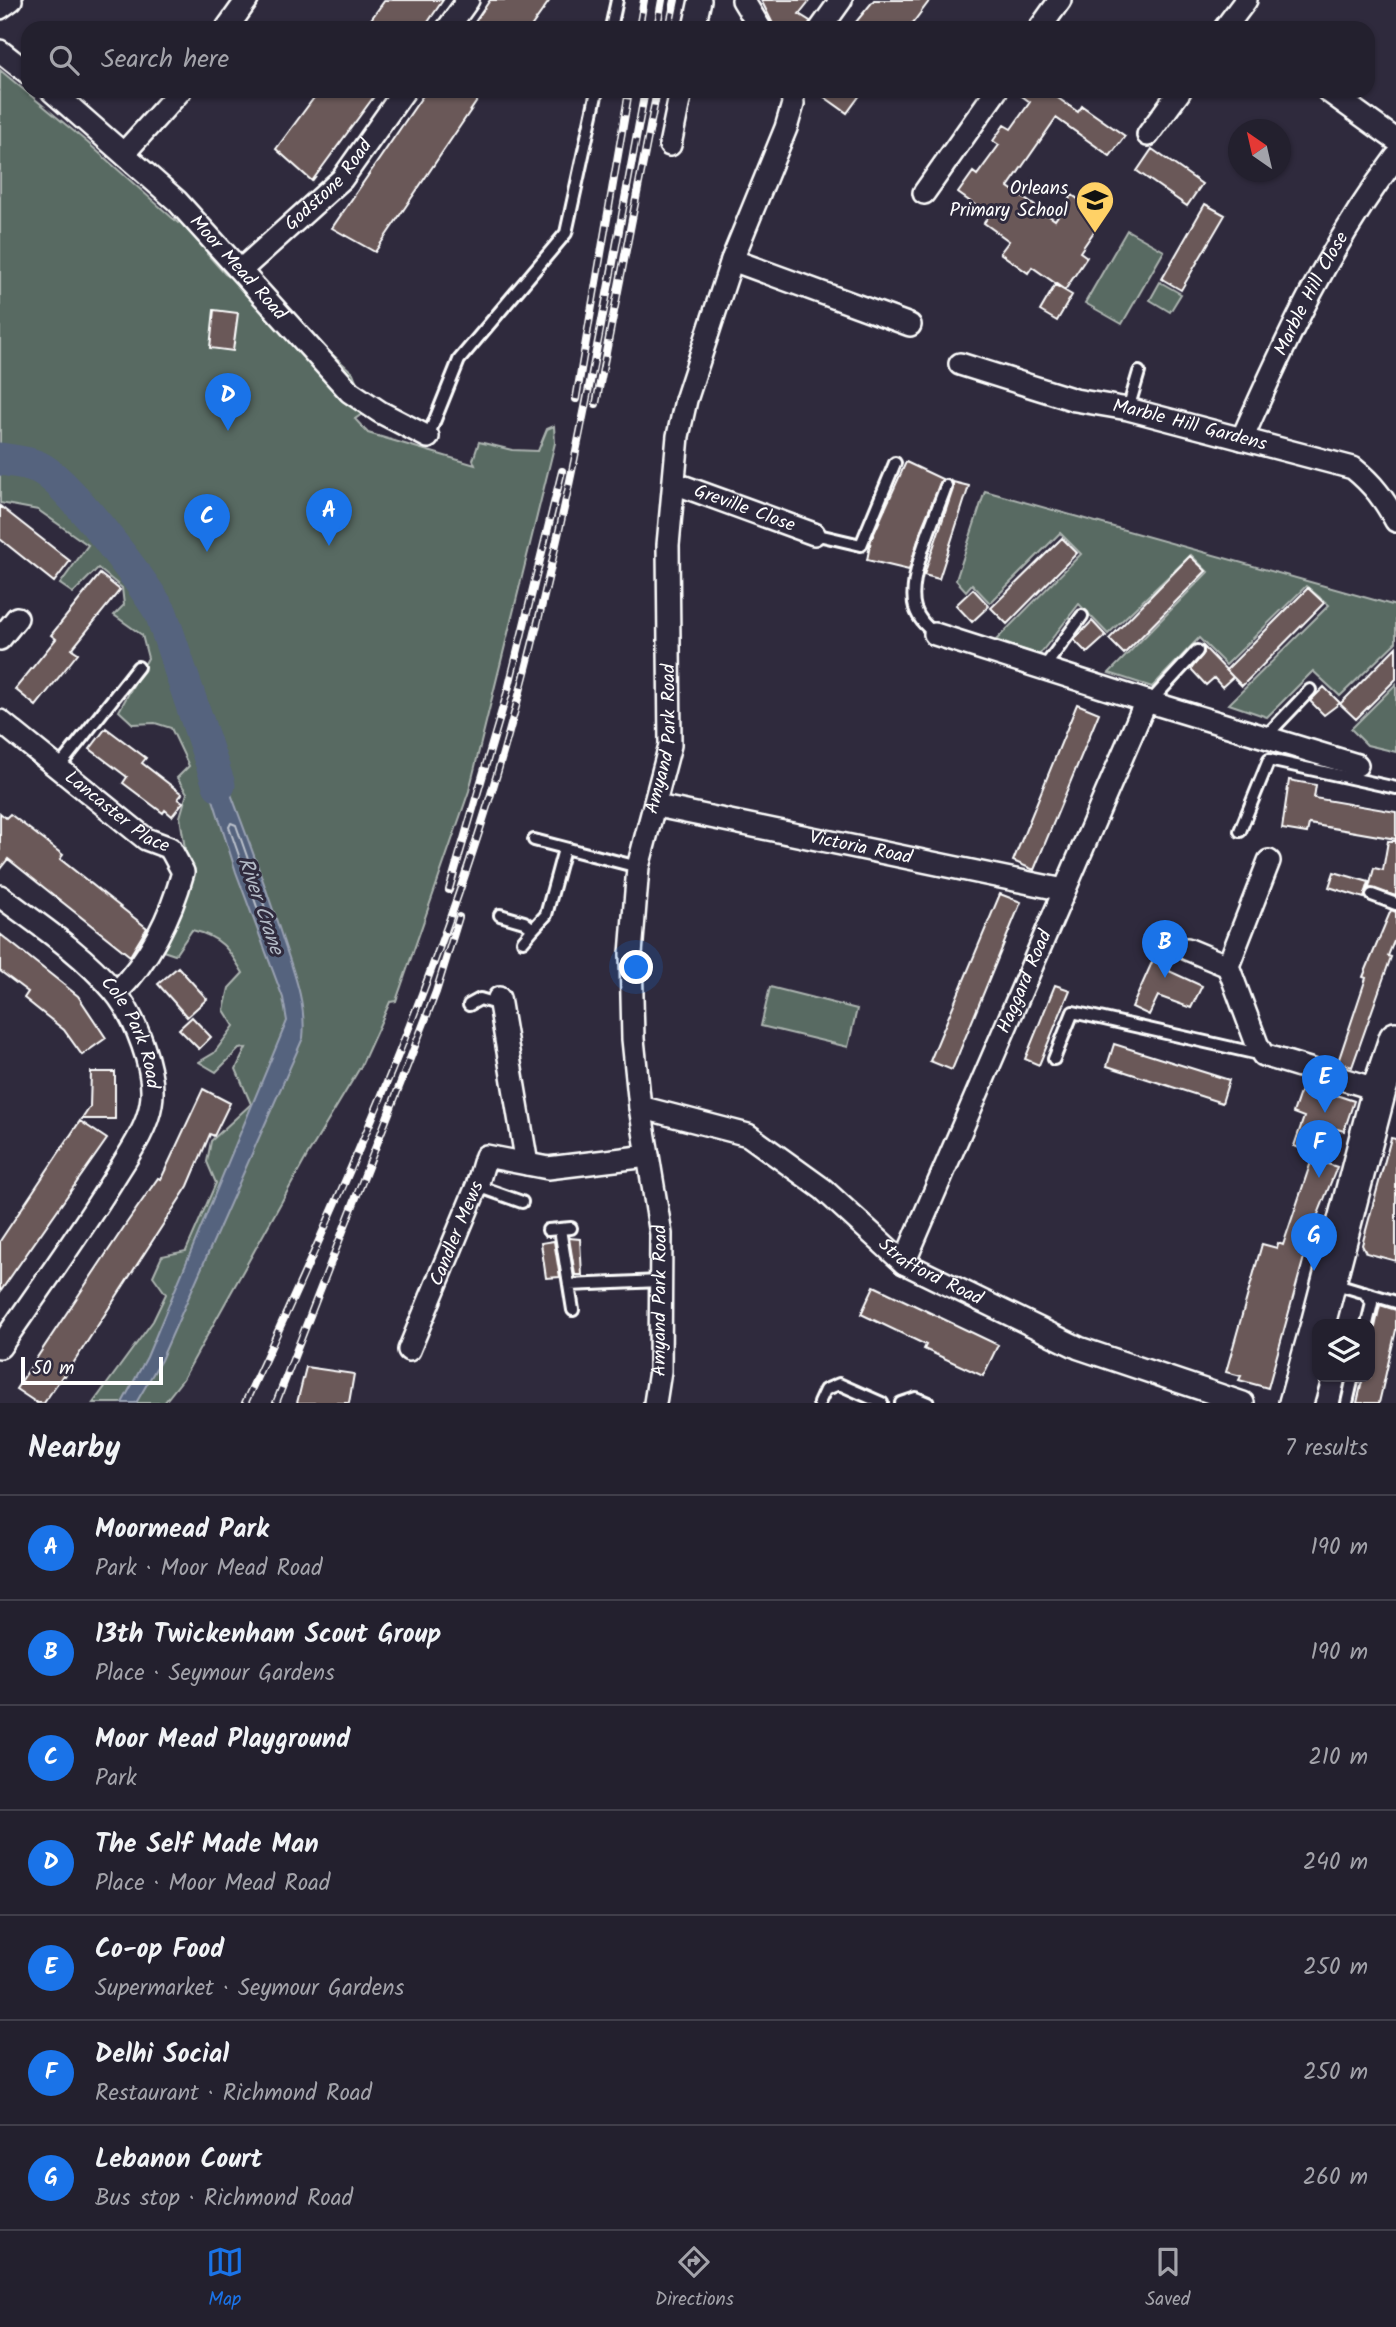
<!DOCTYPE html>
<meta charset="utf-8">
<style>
:root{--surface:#23202e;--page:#2b2836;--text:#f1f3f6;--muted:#a3a3aa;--line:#403e4a;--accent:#1a73e8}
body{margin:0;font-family:Kalam,sans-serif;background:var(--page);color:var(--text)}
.controls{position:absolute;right:21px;bottom:21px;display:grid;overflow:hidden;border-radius:14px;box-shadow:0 2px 5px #0004}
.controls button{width:63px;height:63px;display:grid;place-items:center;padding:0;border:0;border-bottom:2px solid var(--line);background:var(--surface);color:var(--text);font:35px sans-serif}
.compass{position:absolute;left:1228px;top:119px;width:63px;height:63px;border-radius:50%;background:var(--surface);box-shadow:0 2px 5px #0004;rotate:326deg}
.scale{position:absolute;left:21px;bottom:18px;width:142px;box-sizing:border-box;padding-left:7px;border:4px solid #fff;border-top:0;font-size:19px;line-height:24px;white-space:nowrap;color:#fff;-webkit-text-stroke:5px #2f2a3d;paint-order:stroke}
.you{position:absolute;left:637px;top:968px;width:24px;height:24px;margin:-18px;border:5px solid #fff;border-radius:50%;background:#1a73e8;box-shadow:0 0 0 10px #1a73e833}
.badge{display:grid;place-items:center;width:46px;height:46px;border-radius:50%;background:var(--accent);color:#fff;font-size:23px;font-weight:700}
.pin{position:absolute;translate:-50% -58px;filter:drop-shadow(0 2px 4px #0008)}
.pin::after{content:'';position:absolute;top:37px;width:24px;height:21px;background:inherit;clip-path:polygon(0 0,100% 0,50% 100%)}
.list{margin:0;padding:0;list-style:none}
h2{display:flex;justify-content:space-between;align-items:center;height:91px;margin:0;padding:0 28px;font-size:30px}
h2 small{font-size:23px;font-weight:400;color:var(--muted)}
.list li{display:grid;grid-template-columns:46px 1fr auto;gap:21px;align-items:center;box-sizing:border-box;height:105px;padding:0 28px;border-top:2px solid var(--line)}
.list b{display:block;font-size:26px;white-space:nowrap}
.list p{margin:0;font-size:23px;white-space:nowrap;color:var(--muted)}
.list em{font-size:23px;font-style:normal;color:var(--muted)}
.icon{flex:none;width:38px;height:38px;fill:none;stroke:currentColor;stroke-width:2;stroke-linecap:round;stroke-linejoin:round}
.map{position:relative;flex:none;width:1396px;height:1403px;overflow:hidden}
.search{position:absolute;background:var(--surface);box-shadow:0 2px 5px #0004;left:21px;right:21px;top:21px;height:77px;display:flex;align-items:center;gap:18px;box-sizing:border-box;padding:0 24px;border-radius:21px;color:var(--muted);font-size:26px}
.sheet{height:826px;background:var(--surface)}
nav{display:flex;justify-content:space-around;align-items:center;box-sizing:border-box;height:98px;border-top:2px solid var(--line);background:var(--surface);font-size:19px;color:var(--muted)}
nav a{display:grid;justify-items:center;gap:4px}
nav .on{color:var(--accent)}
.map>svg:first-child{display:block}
</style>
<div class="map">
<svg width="1396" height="1403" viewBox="0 0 1396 1403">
<rect width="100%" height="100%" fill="#2f2a3d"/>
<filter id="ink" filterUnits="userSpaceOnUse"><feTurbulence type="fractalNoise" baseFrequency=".0143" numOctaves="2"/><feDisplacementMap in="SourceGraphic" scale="14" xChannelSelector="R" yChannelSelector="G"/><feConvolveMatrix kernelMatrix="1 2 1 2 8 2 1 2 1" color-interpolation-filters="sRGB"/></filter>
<g filter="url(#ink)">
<path fill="#586a62" stroke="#acb4b0" stroke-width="2" d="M0,70L88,143L178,223L181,220L208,248L207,254L225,274L287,313L353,373L365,403V412L355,419L368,433L475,465L473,460L479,442L512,450L538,451L547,429L554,426L555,443L469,791L396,1001L390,1002L361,1066L307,1156L183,1379L164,1403H93L153,1321L166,1294L153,1276L162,1256L186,1251L216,1183L207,1162L211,1141L251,1104L236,1069L246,1048L239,1049L216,1072L199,1062L214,1053L234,1026L224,1010L229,988L243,973C228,948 221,937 192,930L175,955L163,951L188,868L180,817L187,793L177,778L189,766L171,728L155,723L133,724L119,711L148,658L142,635L114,615L124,605L122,588L98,568L73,593L60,584L88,545L38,510L0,503Z
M1127,230L1164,251L1122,324L1085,303Z
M1160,282L1181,294L1170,312L1150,300Z
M985,491L1396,606V642L1340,696L1313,671L1267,717L1229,704L1329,605L1306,586L1226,665L1199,638L1152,687L1109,673L1208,572L1191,555L1108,634L1079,604L1039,655L996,640L1081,554L1060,533L990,603L972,584L966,591L956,580Z
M1396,684V752L1367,745L1351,729Z
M770,987L857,1009L848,1047L761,1026Z"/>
<path fill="#55637e" stroke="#99a1b2" stroke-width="2" d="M211,742C236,806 260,869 281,934C292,968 307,1002 303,1038L161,1360L136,1403H122L147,1357L287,1021L283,998L236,872L196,746Z"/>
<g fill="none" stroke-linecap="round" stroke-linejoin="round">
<path stroke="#bbc1cb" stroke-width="2" d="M231,823L236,825L271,925L268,929L264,927L229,827Z"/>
<path stroke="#55637e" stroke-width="33" d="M0,459C12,461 27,462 38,467C68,480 142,582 161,613L219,785"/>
</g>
<path fill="#6b5859" stroke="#fff" stroke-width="2" d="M385,0H443L424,28H377L369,22Z
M490,0H550L530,28H471Z
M761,0H810L799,14L810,21L808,28H775Z
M874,0H930L909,28H851Z
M319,91H378L312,181L276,149Z
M426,91H468L479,98L375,252L332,228Z
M816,91H863L847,113Z
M1015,91H1048L1078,112L1082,106L1125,136L1110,156L1056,118L1008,187L1055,220L1072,195L1104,217L1080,252L1087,257L1065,290L1032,267L1028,273L1000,253L1009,241L984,223L989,215L958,193L973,172L977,175L999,145L993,141L1004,125L1011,129L1030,102Z
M1152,149L1202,184L1187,206L1137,171Z
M1205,204L1225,215L1181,290L1162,279Z
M1055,285L1072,295L1057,321L1040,311Z
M214,310L238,313L233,351L210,348Z
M906,462L942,479L922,527L909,570L867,560L871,540Z
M953,482L969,486L939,579L924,575L953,489Z
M0,506L70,561L54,582L0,539Z
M1062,538L1077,553L1007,624L991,608Z
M1190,556L1206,571L1124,654L1109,639Z
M100,574L120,590L72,649L78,653L36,706L15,689L56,639L51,635Z
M1308,588L1324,603L1242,686L1226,670Z
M973,589L989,606L972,622L956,605Z
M1092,621L1106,636L1087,653L1074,640Z
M1203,646L1233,677L1222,687L1214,678L1206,685L1191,669L1204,653Z
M1396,647V679L1356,719L1340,704Z
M1324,687L1340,703L1324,715L1310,701Z
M1077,704L1099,713L1034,870L1013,861Z
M106,728L146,758L142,763L182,794L178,799L183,802L172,816L165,810L163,813L123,783L127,777L90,749Z
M1289,780L1316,785L1314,798L1396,812V839L1309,824L1307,833L1282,829Z
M0,813L6,818L10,814L40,837L63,855L60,859L147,928L130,956L8,859L0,869Z
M1388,841H1396V896L1369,888L1374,868L1383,870Z
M1334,872L1369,882L1364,898L1329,887Z
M1000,894L1021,902L952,1070L930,1061Z
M1391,910L1396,912V936L1388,956L1391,957L1352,1067L1338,1062L1366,978L1363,977Z
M0,934L78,996L106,1038L82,1055L64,1030L24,998L28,992L0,971Z
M1157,951L1174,958L1169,971L1202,986L1191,1008L1158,996L1149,1015L1132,1007Z
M178,967L207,999L187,1017L158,984Z
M1055,985L1070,990L1039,1065L1025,1059Z
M192,1017L211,1037L199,1049L179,1029Z
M1114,1044L1229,1080L1222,1103L1107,1066Z
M91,1072H115V1119H82L90,1107Z
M1303,1084L1354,1101L1344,1131L1337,1129L1327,1158L1294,1146L1304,1117L1293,1113Z
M203,1089L230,1103L214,1136L210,1134L188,1186L65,1376L63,1375L44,1403H37L16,1389L128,1221L158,1178L161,1179Z
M80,1121L107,1139L0,1292V1241Z
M1391,1138L1396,1139V1261L1366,1253L1362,1245Z
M1312,1159L1337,1167L1311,1232L1268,1388L1239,1380L1241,1376L1226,1372L1262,1244L1277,1248L1278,1243L1283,1245Z
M569,1238L580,1239L582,1275H575Z
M554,1241L560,1277L546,1278L541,1243Z
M874,1286L998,1345L983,1376L924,1349L926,1345L861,1314Z
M1380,1305L1396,1310V1330L1379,1403H1357L1363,1377H1370V1349Z
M306,1367L354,1374L349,1403H297Z"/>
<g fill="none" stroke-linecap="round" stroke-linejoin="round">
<g stroke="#fff" stroke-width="16">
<path id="lane" d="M611,28L617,0
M1128,409L1139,372
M428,437L459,360L566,233L597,91
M814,534L861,545L895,463
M935,634C926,626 919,620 915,608C906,579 936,515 946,486
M1043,669L1082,616
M1150,702L1197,651
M1265,737L1310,690
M59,767L138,667
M1240,831L1269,760L1396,788
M534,840L638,867
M1372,895L1396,904
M500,915L524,922L533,929L546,915L564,849
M523,941L533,929
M469,1005L480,999L500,1005
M1054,1059L1073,1012L1263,1055
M477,1186L522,1202
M560,1229L573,1310
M548,1230L571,1228
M1333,1283L1396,1302
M569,1285L660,1281
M1364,1292L1372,1303L1367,1324
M819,1403L825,1390L839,1384L882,1403
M901,1403L916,1398L928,1403
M1347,1403L1353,1377"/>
</g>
<g stroke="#fff" stroke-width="26">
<g id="street">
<path d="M743,0L760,28"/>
<path d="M0,8L11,0"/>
<path d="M227,28L247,0"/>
<path d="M448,28L468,0"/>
<path d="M694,28L700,0"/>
<path d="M821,28L841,0"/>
<path d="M1040,28L1060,0"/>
<path d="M1225,28L1246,0"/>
<path d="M0,51L28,73"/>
<path id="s1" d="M52,91L177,201L350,392L380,412L428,437"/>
<path d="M1328,91L1396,140"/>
<path d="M1148,135L1180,91"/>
<path d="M670,145L681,91"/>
<path d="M125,152L180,91"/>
<path d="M924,193L996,91"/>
<path d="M732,260L910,325"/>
<path id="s2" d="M242,269L342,179L404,91"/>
<path id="s3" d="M960,364L1075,400L1128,409L1353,468C1373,484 1384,499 1396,521"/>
<path id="s4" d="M1242,439C1286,339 1330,244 1396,157"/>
<path id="s5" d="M674,483L814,534"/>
<path d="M0,639L17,618"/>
<path d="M1146,701L1357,765"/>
<path id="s6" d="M0,721L146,839L170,848L183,872C171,916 149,961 116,993"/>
<path id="s7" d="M657,806L1064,890"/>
<path d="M1269,861L1228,966L1257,1044L1263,1055L1379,1090"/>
<path id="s8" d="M0,896C39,925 82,953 114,991C135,1016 157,1072 151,1104C147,1129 129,1154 116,1175C80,1234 39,1290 0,1347"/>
<path d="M1187,949L1228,966"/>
<path d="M499,998L527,1164"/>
<path id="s9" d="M640,1107L748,1135L823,1189L904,1263L1079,1348L1243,1403"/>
<path id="s10" d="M904,1263L1146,701L935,634"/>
<path id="s11" d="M409,1350L477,1186L486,1156L548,1168L648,1156"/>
<path id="s12" d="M655,1403L660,1371L661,1234L640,1107L633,1039L631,954L638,867L670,745L668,545L678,436L686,400L732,260L786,128L793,104L792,91"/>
</g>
</g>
<g stroke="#fff" stroke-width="38">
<path id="primary" d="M1318,1324L1379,1090L1396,1039
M1296,1403L1317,1328"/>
</g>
<use href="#lane" stroke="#2f2a3d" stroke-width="10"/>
<use href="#street" stroke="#2f2a3d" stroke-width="21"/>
<use href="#primary" stroke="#2f2a3d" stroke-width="33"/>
<g stroke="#fff" stroke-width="8">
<path id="rail" d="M639,28L644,0
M657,28L662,0
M669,28L675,0
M576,399L629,91
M596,404L657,91
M449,890L508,690L562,471
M245,1403C340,1198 433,991 497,774C563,550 602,320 645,91
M276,1403L436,992L459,917"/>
</g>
<use href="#rail" stroke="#2f2a3d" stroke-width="5" stroke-dasharray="16" stroke-linecap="butt"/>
</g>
</g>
<defs>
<g id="school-pin" transform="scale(2.0125)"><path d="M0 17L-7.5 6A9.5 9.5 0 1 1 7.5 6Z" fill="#ffd166" stroke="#2f2a3d"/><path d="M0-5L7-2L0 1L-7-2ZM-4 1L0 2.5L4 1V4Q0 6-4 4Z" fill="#111"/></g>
</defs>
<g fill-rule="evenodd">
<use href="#school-pin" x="1095" y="200"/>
</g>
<g text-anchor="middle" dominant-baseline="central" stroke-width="6" stroke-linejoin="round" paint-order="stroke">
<g font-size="19" fill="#fff" stroke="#2f2a3d">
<text stroke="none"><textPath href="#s2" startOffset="121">Godstone Road</textPath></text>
<text stroke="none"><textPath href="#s1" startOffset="257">Moor Mead Road</textPath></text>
<text stroke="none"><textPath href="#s4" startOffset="161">Marble Hill Close</textPath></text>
<text stroke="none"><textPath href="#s3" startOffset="238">Marble Hill Gardens</textPath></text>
<text stroke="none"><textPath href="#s5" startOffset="75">Greville Close</textPath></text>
<text stroke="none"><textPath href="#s12" startOffset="670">Amyand Park Road</textPath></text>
<text stroke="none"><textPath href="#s6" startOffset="149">Lancaster Place</textPath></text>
<text stroke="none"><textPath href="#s7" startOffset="208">Victoria Road</textPath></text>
<text stroke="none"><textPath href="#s10" startOffset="306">Haggard Road</textPath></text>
<text stroke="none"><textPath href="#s8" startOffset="194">Cole Park Road</textPath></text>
<text stroke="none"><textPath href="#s11" startOffset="126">Candler Mews</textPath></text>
<text stroke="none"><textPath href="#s9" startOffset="341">Strafford Road</textPath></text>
<text stroke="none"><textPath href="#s12" startOffset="103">Amyand Park Road</textPath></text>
</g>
<g font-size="19" fill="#fff" stroke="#2f2a3d" text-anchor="end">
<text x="1068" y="189">Orleans<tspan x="1068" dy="22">Primary School</tspan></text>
</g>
<g font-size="21" font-style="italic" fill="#b2b9c5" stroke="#2f2a3d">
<text transform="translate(260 906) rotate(71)">River Crane</text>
</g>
</g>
</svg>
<div class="controls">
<button><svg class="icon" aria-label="layers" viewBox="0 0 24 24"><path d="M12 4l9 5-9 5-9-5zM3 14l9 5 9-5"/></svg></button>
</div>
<svg class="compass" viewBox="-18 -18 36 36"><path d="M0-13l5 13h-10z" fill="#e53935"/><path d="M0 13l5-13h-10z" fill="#a3a3aa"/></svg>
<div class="scale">50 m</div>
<div class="you"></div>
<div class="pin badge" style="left:329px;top:546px">A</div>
<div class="pin badge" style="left:1165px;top:978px">B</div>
<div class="pin badge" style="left:207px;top:552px">C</div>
<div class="pin badge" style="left:228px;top:431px">D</div>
<div class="pin badge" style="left:1325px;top:1113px">E</div>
<div class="pin badge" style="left:1319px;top:1178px">F</div>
<div class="pin badge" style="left:1314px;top:1271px">G</div>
<div class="search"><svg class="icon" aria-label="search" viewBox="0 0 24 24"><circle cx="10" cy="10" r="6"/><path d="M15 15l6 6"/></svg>Search here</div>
</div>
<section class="sheet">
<h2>Nearby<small>7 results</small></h2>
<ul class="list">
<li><span class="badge">A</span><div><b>Moormead Park</b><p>Park · Moor Mead Road</p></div><em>190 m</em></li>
<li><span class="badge">B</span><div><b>13th Twickenham Scout Group</b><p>Place · Seymour Gardens</p></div><em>190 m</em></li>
<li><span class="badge">C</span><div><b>Moor Mead Playground</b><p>Park</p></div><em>210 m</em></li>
<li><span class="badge">D</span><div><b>The Self Made Man</b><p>Place · Moor Mead Road</p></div><em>240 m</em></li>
<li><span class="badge">E</span><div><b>Co-op Food</b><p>Supermarket · Seymour Gardens</p></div><em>250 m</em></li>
<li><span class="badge">F</span><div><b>Delhi Social</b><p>Restaurant · Richmond Road</p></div><em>250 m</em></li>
<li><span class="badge">G</span><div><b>Lebanon Court</b><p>Bus stop · Richmond Road</p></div><em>260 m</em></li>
</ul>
</section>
<nav>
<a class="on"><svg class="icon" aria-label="map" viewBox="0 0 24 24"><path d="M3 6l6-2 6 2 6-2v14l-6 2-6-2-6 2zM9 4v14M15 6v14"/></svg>Map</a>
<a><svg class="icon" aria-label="directions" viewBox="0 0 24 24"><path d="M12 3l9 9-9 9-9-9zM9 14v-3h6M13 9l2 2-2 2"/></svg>Directions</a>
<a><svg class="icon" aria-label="saved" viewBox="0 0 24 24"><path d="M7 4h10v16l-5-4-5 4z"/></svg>Saved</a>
</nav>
